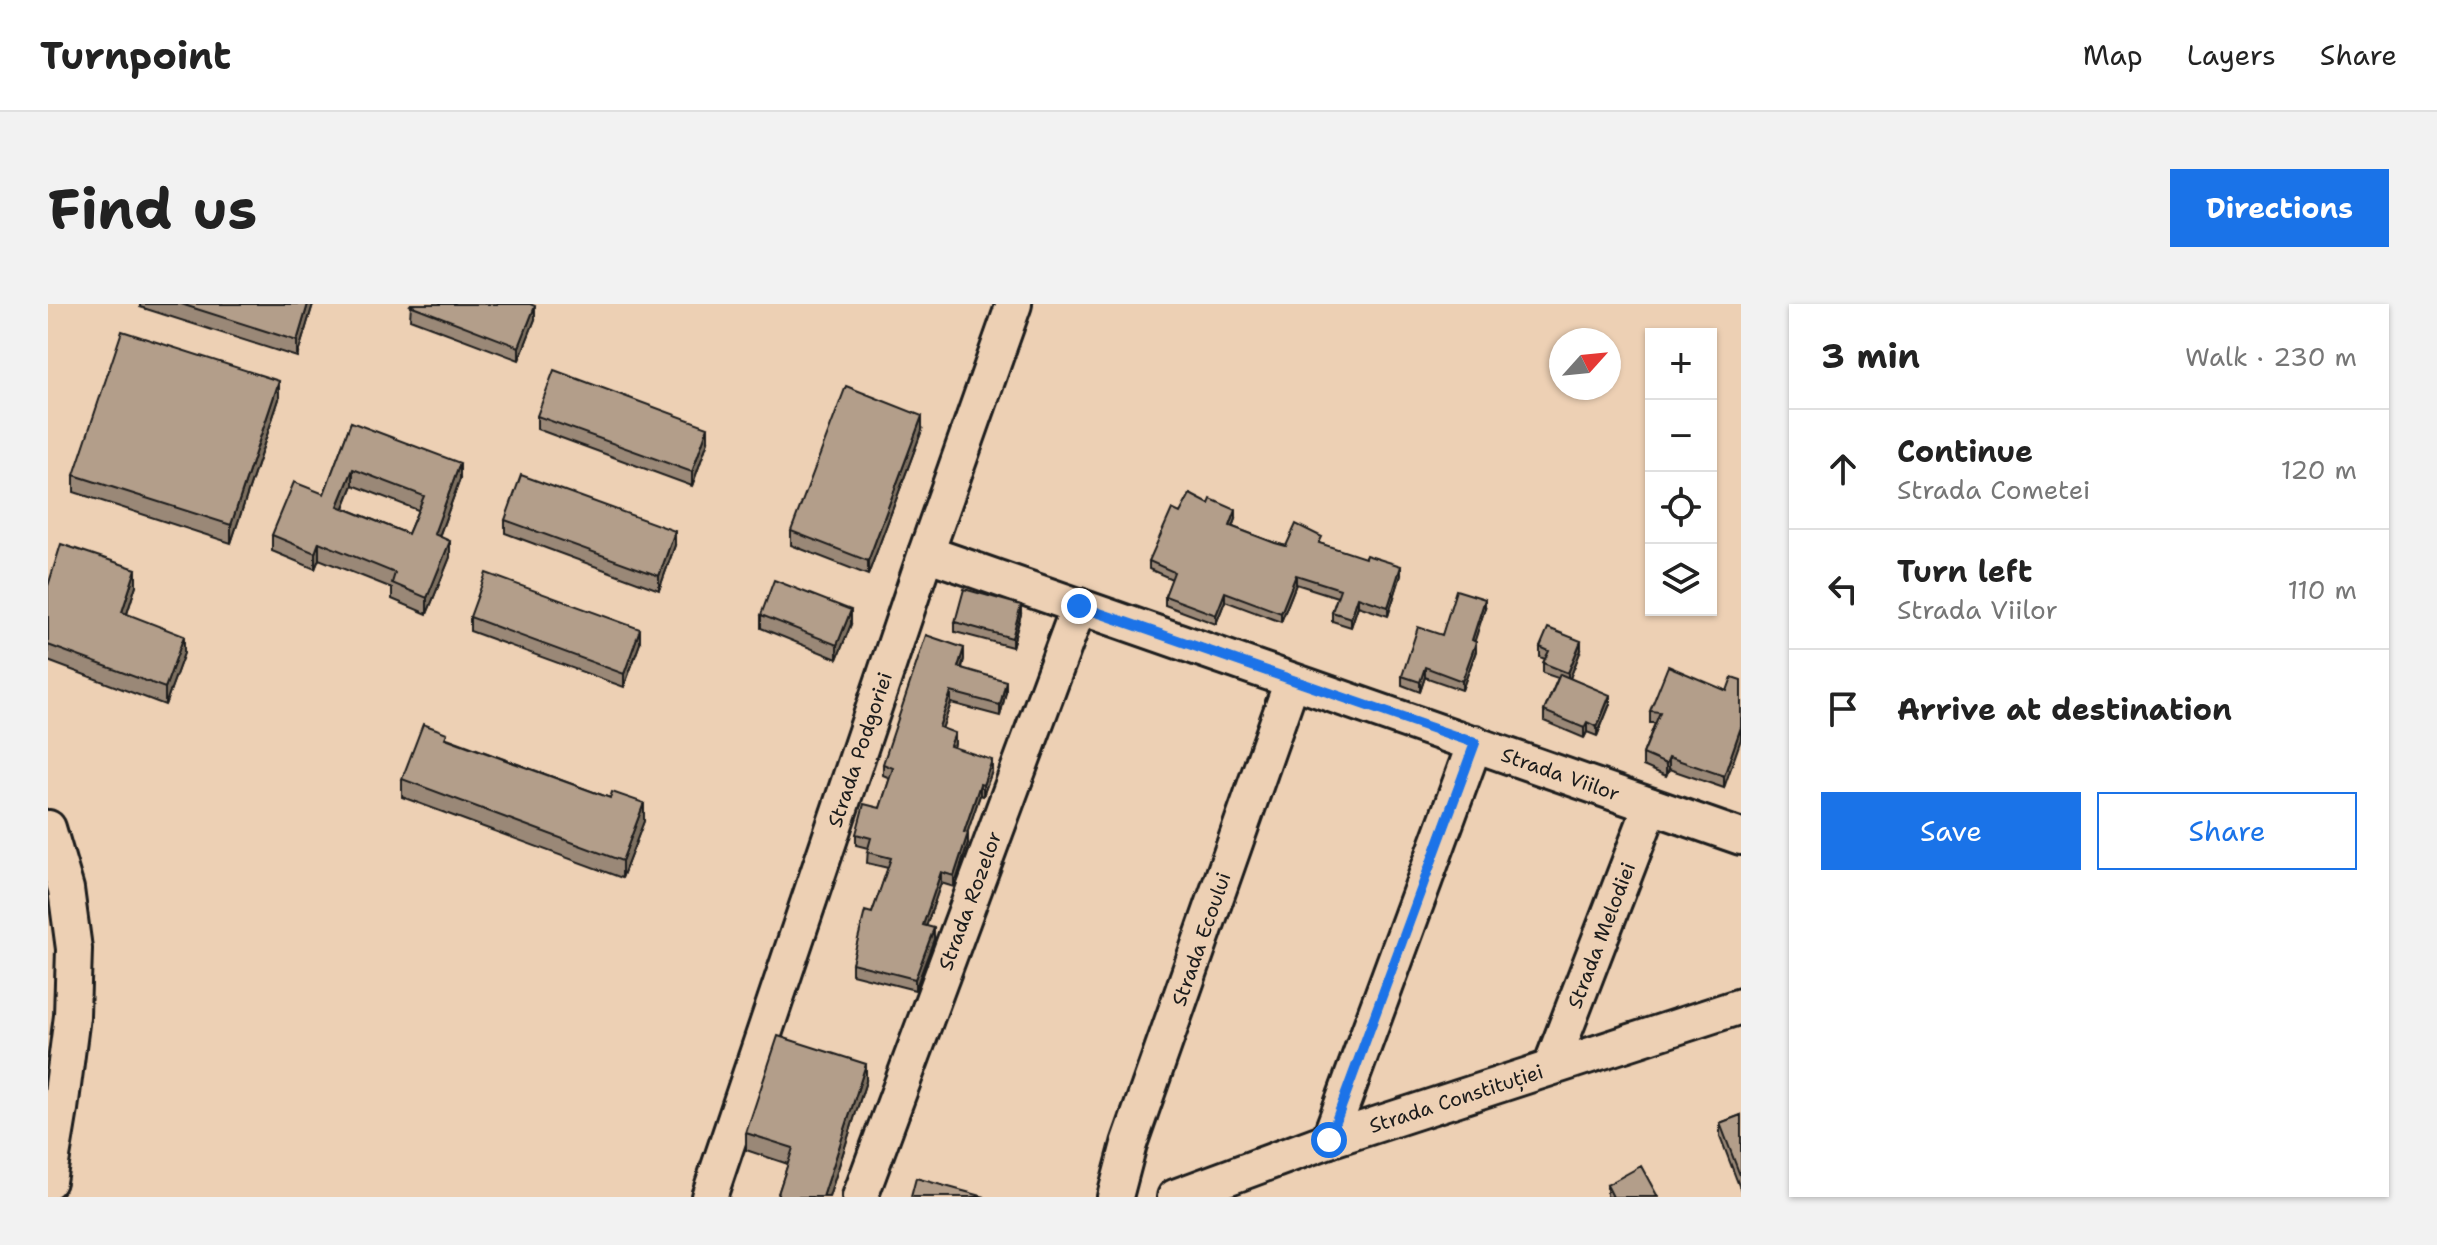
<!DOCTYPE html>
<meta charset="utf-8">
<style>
:root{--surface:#fff;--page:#f2f2f2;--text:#222;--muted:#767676;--line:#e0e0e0;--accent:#1a73e8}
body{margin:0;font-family:"Shantell Sans",sans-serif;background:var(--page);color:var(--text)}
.controls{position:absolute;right:24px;top:24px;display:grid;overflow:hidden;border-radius:0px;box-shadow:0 2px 6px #0004}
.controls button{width:72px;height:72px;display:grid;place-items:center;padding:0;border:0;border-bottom:2px solid var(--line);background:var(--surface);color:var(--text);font:40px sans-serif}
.compass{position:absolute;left:1501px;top:24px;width:72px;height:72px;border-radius:50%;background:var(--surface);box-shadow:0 2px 6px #0004;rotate:63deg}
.stop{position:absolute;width:24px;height:24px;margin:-18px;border:6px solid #1a73e8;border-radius:50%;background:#fff}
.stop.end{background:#1a73e8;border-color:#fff;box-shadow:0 2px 8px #0008}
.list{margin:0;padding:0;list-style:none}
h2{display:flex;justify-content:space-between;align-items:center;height:104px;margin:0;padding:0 32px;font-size:34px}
h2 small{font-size:26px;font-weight:400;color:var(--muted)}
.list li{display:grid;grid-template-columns:52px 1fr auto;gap:24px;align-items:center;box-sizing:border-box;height:120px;padding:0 32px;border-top:2px solid var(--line)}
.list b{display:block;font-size:30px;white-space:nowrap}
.list p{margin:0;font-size:26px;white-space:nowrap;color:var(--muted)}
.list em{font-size:26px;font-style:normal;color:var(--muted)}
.actions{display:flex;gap:16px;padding:24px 32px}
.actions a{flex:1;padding:18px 0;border:2px solid var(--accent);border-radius:0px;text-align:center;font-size:28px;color:var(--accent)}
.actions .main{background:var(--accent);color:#fff}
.icon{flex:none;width:44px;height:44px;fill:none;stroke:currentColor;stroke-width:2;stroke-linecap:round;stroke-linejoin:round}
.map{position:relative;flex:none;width:1693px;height:893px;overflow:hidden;border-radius:0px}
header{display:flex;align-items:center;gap:48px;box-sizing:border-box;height:112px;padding:0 40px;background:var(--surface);border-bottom:2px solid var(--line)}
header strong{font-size:38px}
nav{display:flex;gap:44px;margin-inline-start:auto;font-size:28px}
.intro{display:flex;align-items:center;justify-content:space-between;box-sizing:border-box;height:192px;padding:0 48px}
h1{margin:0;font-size:56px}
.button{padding:20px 36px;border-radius:0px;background:var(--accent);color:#fff;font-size:28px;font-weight:700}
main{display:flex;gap:48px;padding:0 48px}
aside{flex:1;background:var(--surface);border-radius:0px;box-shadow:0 2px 6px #0004}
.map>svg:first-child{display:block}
</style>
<header>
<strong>Turnpoint</strong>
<nav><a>Map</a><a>Layers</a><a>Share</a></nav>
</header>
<div class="intro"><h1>Find us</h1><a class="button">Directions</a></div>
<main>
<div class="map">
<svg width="1693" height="893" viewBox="0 0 1693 893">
<rect width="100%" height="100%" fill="#edd0b4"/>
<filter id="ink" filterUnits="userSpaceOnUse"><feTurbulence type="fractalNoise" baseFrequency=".0125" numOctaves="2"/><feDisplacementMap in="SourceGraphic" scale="16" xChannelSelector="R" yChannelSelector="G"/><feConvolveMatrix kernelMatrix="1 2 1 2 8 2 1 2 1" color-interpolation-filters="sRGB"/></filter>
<g filter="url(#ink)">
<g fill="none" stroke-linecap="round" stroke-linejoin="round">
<g stroke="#1c1c1c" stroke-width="40">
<g id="minor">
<path id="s1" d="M878,249L1693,533"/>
<path d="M0,524L18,585L26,645L24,712L12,805L0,877"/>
<path id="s2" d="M1503,762L1603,502"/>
<path d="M1281,836L1427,439"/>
<path id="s3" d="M661,893L878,249L966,0"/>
<path id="s4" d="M812,893L1031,302"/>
<path id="s5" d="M1067,893L1081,840L1244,377"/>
<path id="s6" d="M1127,893L1281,836L1693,702"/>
</g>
</g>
<use href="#minor" stroke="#edd0b4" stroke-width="34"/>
</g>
<path fill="#9a8877" stroke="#1c1c1c" stroke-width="2" fill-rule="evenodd" d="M92,0H265L249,53L92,3Z
M363,0L487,15L471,56L362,15Z
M231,95L183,239L26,188V171Z
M489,112L660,137L644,182L489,125Z
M303,118L412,175L391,233L402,253L379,310L344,295V284L271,255L267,265L224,247V231L276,190ZM305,181L370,206L360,230L296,204Z
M874,126L820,271L743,241V227Z
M1188,215L1185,223L1227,239L1238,242L1274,240L1353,271L1340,312L1310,302L1303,323L1284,317V308L1289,293L1248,280L1233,318L1177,297L1168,320L1117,301V292L1124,275L1101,265V257Z
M457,216L627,241L611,286L457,229Z
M88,281L79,310L136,349L117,401L0,357V282Z
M1437,304L1426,337L1428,347L1414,386L1377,373L1372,388L1354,381V372L1394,331Z
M973,310L964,343L907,328V318Z
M713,311L803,320L789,355L713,324Z
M422,313L592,339L576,383L422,327Z
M1492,343L1533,346L1522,374L1562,400L1549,432L1539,428L1536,434L1496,417V407L1510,374L1495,369V359L1497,355L1492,353Z
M916,355L914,364L958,388L952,412L903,399L894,424L907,440L906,443L944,467L935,492L932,491L919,529L920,540L906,583L893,579L878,622L886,635L867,686L804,670V659L824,609L840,564L819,559L820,544L808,541V530L832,504L842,474L835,471V460Z
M1679,387L1676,484L1621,465L1618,472L1595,462V450L1607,419H1602V407Z
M399,434L562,494L596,517L574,574L354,493V475Z
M818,777L781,893H729L740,860L698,846V829Z
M1693,811V887L1672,832V819Z
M1559,881L1610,893H1559Z"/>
<path fill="#7d6f61" stroke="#1c1c1c" stroke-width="2" d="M260,0H265L249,53V37Z
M487,2V15L471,56V43Z
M231,77V95L183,239V221Z
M874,112V126L820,271V257Z
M660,123V137L644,182V168Z
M412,159V175L386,246V230Z
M305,165V181L290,218V202Z
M1188,206V215L1182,231V222Z
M627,227V241L611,286V272Z
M402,237V253L379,310V294Z
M271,238V255L267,265V249Z
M1353,262V271L1340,312V303Z
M88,265V281L74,325V308Z
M1248,271V280L1233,318V309Z
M1177,288V297L1168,320V311Z
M1310,293V302L1303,323V314Z
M1437,295V304L1424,346V336Z
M973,301V310L964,343V334Z
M803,306V320L789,355V341Z
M592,325V339L576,383V370Z
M136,332V349L117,401V384Z
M1533,337V346L1520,379V369Z
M1428,338V347L1414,386V377Z
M916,344V355L910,374V363Z
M1377,363V373L1372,388V378Z
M958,377V388L952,412V401Z
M903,388V399L891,434V423Z
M1562,391V400L1549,432V423Z
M1539,418V428L1536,434V424Z
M1693,423V435L1676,484V472Z
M907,429V440L902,453V442Z
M1621,453V465L1618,472V460Z
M944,456V467L935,492V481Z
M932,480V491L916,539V528Z
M596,499V517L574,574V557Z
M920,529V540L906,583V572Z
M893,568V579L875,632V621Z
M886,624V635L867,686V675Z
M818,760V777L781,893H775Z"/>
<path fill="#b39e8a" stroke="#1c1c1c" stroke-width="2" fill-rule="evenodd" d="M133,0H260L249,37Z
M363,0H482L487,2L471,43L362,1Z
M74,27L231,77L183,221L26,171Z
M506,66L660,123L644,168L489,112Z
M798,82L874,112L820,257L743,227Z
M303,118L412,159L386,230L402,237L379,294L344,279L347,269L271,238L267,249L224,231L246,178L276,190ZM305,165L376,192L360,230L290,202Z
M473,171L627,227L611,272L457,216Z
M1142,190L1161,200L1163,195L1188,206L1182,222L1227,239L1238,242L1248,220L1274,233L1271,239L1317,254L1318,251L1353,262L1340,303L1310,293L1303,314L1284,308L1292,285L1248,271L1233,309L1177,288L1168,311L1117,292L1126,268L1101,257L1124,205L1132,209Z
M13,240L88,265L74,308L136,332L117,384L0,341V282Z
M438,269L592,325L576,370L422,313Z
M726,276L803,306L789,341L713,311Z
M916,285L973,301L964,334L907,318Z
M1408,286L1437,295L1424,336L1428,338L1414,377L1377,363L1372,378L1354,372L1370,323L1394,331Z
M1500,324L1533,337L1520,369L1495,359L1501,347L1492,343Z
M878,331L916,344L910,363L958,377L952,401L903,388L891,423L907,429L902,442L944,456L935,481L932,480L916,528L920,529L906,572L893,568L875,621L886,624L867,675L804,659L817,607L824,609L843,554L819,548L823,534L808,530L816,500L832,504L845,464L835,460Z
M1620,362L1679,387L1684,373L1693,376V423L1676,472L1621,453L1618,460L1595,450L1612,408L1602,407Z
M1512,370L1562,391L1549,423L1539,418L1536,424L1496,407Z
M375,420L399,429L397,434L562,494L564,488L596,499L574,557L354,475Z
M730,732L818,760L775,893H729L745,844L698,829Z
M1693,811V874L1672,819Z
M1593,862L1610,893H1565L1559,881Z
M868,874L937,893H863Z"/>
</g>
<g fill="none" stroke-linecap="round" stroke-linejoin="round" filter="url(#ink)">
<path stroke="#1a73e8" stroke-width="10" d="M1031,302L1427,439L1281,836"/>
</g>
<g text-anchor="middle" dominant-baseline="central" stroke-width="6" stroke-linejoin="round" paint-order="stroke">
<g font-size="20" fill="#1c1c1c" stroke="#edd0b4">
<text stroke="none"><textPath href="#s3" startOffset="472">Strada Podgoriei</textPath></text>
<text stroke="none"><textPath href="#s1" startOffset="672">Strada Viilor</textPath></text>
<text stroke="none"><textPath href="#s4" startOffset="316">Strada Rozelor</textPath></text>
<text stroke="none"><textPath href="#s2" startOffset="140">Strada Melodiei</textPath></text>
<text stroke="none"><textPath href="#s5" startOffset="272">Strada Ecoului</textPath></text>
<text stroke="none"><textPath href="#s6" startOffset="298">Strada Constituției</textPath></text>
</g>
</g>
</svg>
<div class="controls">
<button>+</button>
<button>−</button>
<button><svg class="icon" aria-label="locate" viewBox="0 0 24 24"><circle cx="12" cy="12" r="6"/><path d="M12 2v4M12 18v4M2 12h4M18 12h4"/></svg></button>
<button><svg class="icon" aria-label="layers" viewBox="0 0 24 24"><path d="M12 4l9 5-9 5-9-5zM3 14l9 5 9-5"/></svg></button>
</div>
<svg class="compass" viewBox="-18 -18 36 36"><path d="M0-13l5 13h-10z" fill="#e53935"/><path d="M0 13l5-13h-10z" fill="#767676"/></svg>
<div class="stop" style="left:1281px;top:836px"></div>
<div class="stop end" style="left:1031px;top:302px"></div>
</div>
<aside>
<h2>3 min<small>Walk · 230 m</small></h2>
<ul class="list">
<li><svg class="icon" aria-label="ahead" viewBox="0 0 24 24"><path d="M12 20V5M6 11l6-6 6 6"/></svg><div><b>Continue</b><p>Strada Cometei</p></div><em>120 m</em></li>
<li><svg class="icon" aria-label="left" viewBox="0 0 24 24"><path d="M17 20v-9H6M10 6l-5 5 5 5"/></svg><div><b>Turn left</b><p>Strada Viilor</p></div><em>110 m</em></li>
<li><svg class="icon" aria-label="arrive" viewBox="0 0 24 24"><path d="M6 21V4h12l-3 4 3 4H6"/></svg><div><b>Arrive at destination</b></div></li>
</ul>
<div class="actions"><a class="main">Save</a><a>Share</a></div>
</aside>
</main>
